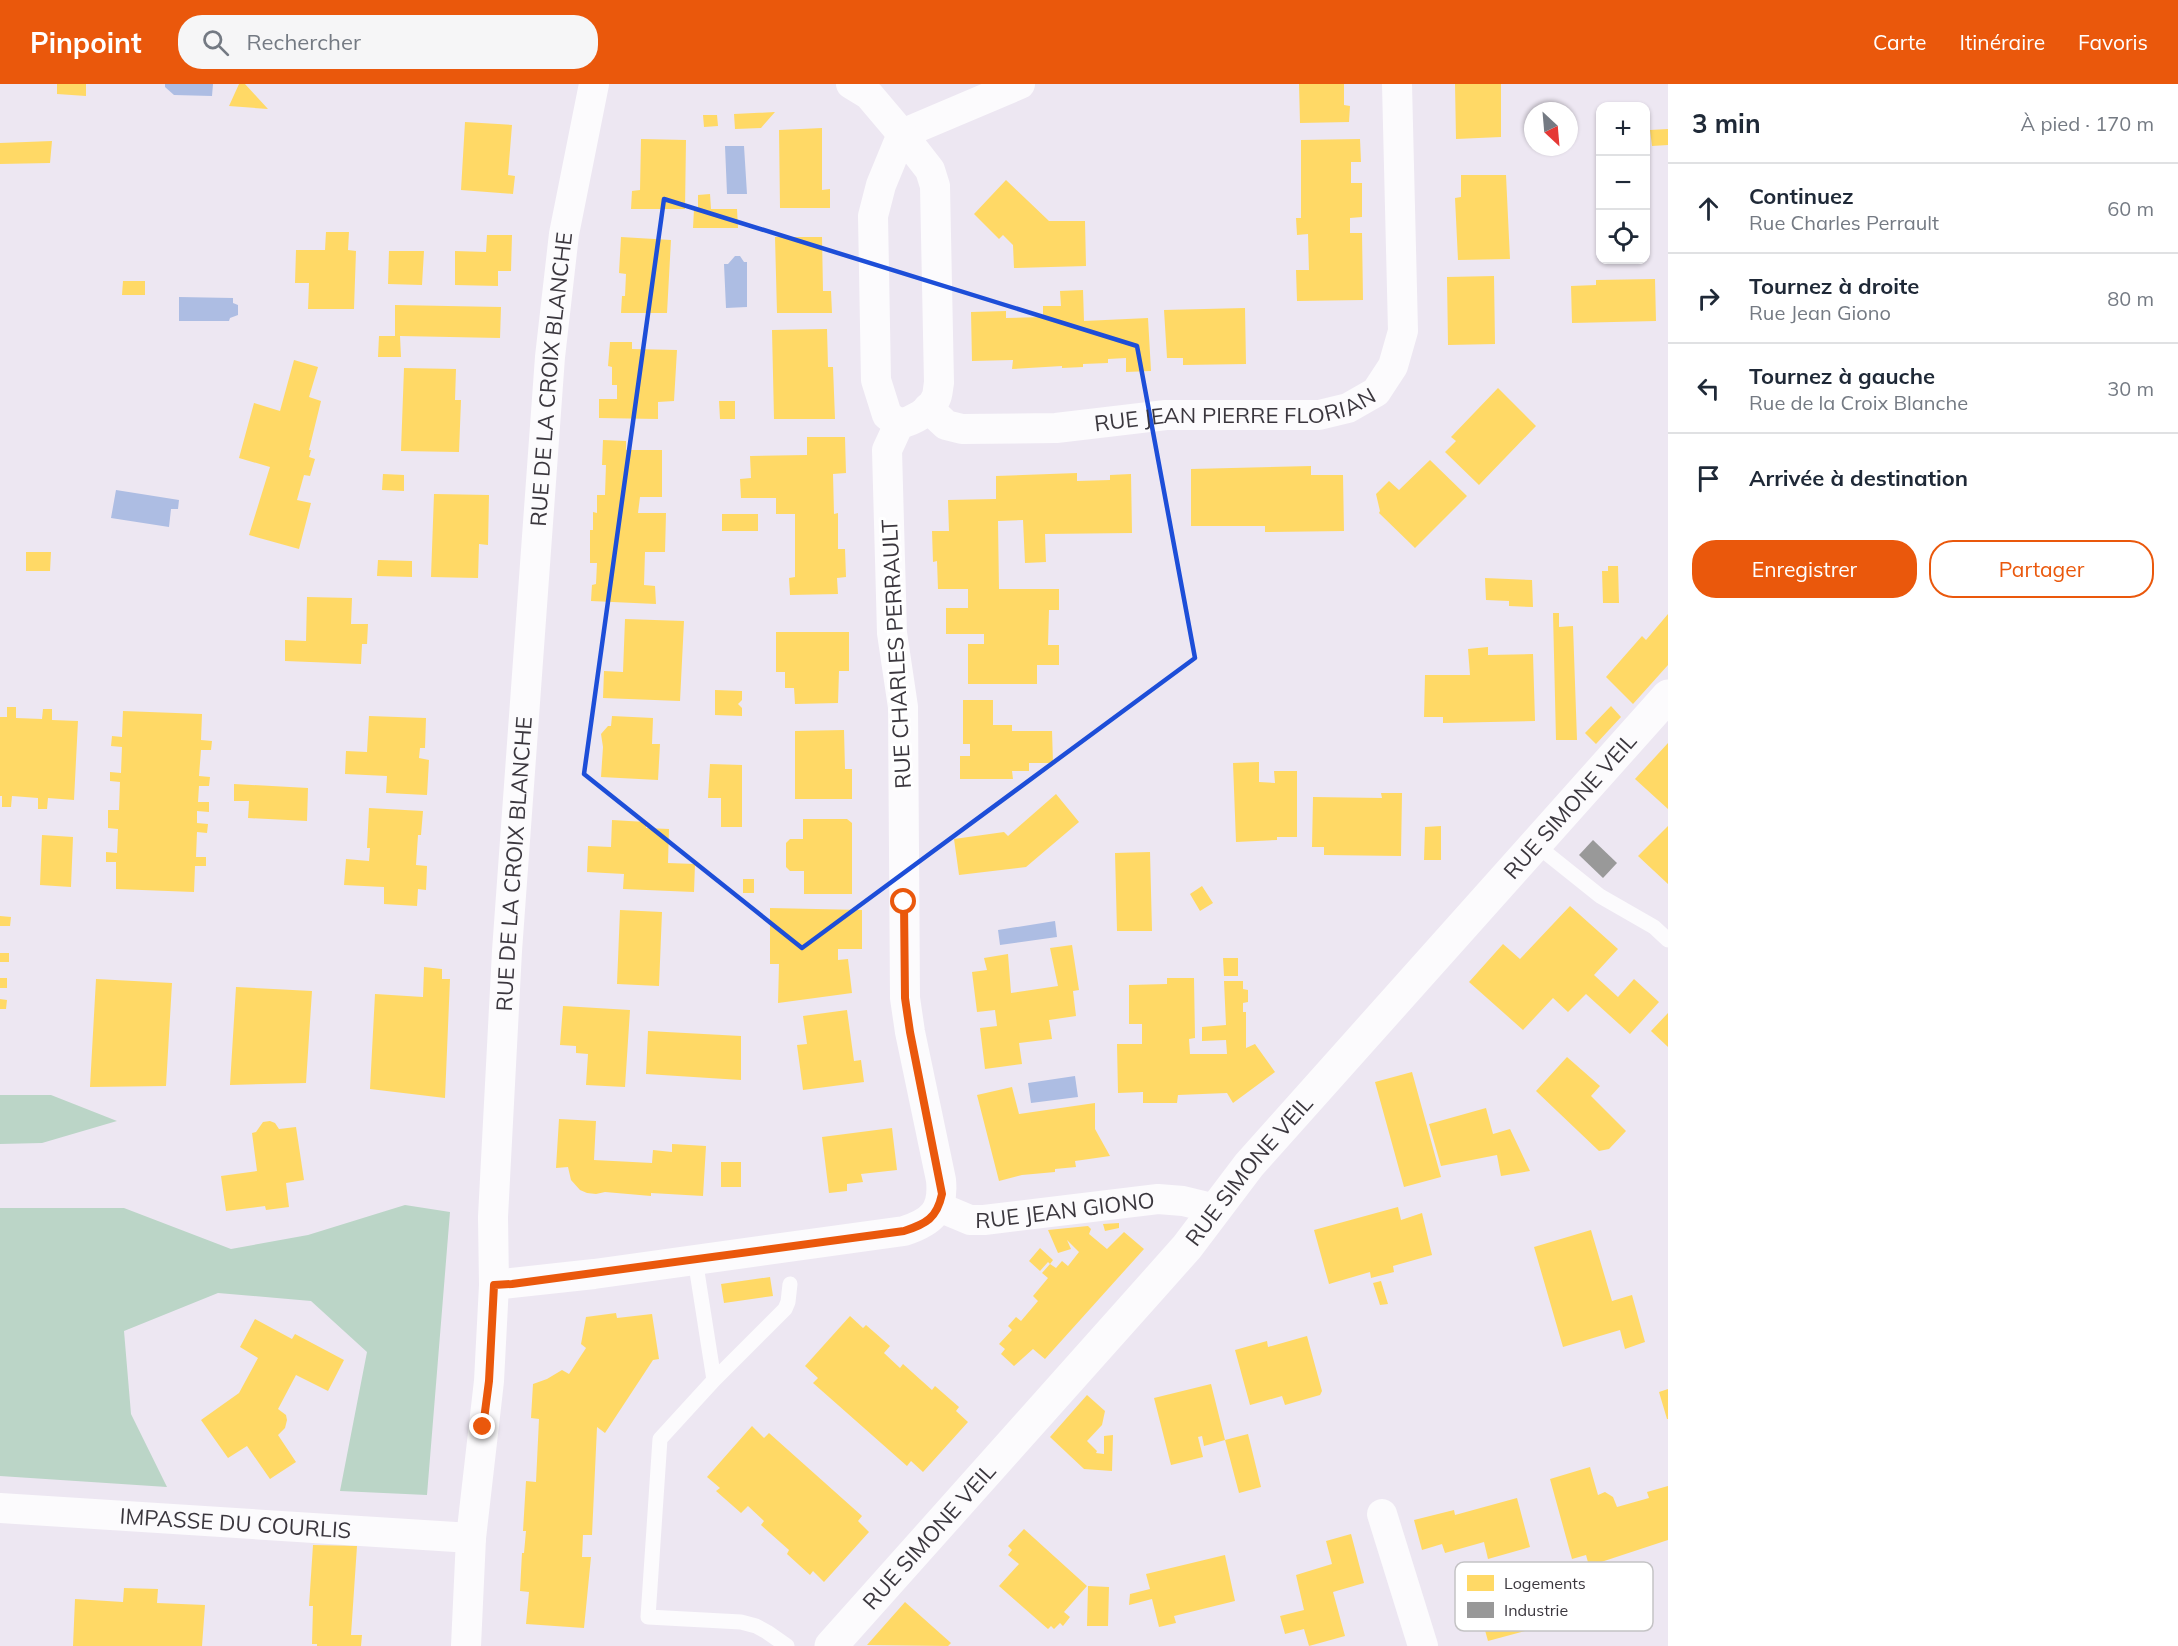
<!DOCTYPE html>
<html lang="fr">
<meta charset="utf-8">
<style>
:root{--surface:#fff;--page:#f6f6f7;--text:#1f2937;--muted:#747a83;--line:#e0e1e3;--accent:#ea580c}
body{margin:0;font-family:Mulish,sans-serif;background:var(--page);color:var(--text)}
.controls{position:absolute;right:18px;top:18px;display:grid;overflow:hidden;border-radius:12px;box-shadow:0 2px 4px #0004}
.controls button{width:54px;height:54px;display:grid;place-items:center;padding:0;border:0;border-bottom:2px solid var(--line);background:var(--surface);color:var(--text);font:30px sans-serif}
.compass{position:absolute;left:1524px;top:18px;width:54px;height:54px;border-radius:50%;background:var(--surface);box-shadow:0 2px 4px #0004;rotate:154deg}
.stop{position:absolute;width:18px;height:18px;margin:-14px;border:4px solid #ea580c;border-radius:50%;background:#fff}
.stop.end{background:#ea580c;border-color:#fff;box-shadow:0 2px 6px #0008}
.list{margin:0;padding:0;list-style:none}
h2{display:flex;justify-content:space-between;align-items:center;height:78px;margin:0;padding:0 24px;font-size:26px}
h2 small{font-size:20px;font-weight:400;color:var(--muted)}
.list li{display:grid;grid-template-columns:39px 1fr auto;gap:18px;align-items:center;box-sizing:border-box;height:90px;padding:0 24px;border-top:2px solid var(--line)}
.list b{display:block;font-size:22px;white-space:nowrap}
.list p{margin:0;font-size:20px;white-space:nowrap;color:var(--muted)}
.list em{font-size:20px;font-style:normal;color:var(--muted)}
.actions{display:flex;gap:12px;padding:18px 24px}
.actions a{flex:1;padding:14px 0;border:2px solid var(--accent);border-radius:24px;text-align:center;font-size:21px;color:var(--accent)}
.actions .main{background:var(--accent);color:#fff}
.icon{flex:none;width:33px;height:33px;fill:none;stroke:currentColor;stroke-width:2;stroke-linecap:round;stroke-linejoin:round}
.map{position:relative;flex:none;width:1668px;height:1562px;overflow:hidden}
header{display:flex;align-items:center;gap:36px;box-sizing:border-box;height:84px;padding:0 30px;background:var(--accent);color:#fff}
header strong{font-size:28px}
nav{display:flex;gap:33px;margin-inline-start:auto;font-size:21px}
.search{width:420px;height:54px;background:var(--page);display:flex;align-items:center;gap:15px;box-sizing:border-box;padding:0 21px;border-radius:24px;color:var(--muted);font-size:22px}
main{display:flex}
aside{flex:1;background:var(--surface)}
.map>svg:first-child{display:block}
</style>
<header>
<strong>Pinpoint</strong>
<div class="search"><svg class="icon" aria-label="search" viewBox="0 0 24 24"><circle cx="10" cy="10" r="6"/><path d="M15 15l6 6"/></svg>Rechercher</div>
<nav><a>Carte</a><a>Itinéraire</a><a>Favoris</a></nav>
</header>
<main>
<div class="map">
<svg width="1668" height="1562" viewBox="0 0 1668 1562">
<rect width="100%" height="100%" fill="#ede7f2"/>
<path fill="#bbd5c7" d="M0,1011H51L117,1037L42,1059L0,1060Z
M405,1121L450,1128L427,1411L340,1407L367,1268L311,1217L218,1209L124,1247L131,1330L167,1403L0,1392V1124H124L231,1165L308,1151Z"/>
<path fill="#adbde3" d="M165,0H213L212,12L174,11L165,3Z
M725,62H744L747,110H727Z
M735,172H740L744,178H747V223L726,224L724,180H728Z
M179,213L233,214V219L238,221V231L230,234L229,237H179Z
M116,406L179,416L178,425H171L169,443L111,434Z
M1055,837L1057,853L1000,861L998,846Z
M1075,992L1078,1013L1031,1019L1028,999Z"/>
<path fill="#ffd966" d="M57,0H86V12L57,10Z
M239,0H245L268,25L229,22Z
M1299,0H1344V21L1350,22L1349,38L1300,39Z
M1455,0H1501V53L1456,55Z
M775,28L761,44L735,45L734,30Z
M703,31H717L718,42L704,43Z
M465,38L512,41L508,91L515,92L513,110L461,106Z
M822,44V106L830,105V124H780L779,46Z
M1668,45V61L1652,62L1650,46Z
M641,55L686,56L685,125H631L632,107L640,106Z
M1360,55L1361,78H1351V99H1362V133L1350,134V149H1362L1363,216L1297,217L1296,186H1309L1308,150L1297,151L1296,134H1301V56Z
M52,57L50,79L0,80V59Z
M1461,91H1506L1510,175L1458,176L1455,114L1461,113Z
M1006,96L1049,137H1085L1086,182L1014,184L1013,161L1003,151L999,155L974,130Z
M710,110L711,125H737L738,144H693L694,125H698V111Z
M326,148H349L348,166L356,167L354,225H308L309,199H295L296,166H325Z
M487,151H512L511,187H498V202L455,201V167L486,168Z
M621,153L671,156L667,229H621L622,212H625L626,190L619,189Z
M775,153H822L823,207H831L832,229H777Z
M389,167H424L422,201L388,200Z
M1494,192L1495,260L1448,261L1447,193Z
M1655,195L1656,237L1572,239L1571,202L1596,201V196Z
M123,197H145V211H122Z
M1083,206L1084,237L1148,234L1151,287L1126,288V274L1108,275V279L1083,280V283L1062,284V282L1012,285L1013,276L972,277L971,228L1006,227V234L1043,233V222H1061L1060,207Z
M395,221L501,223L500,254L400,252L401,273H378L379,252H395Z
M1245,224L1246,280L1183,281V274H1167L1164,226Z
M827,245L828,283H833L835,335H774L772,246Z
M610,258H632V265L677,266L674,317L658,318V335L599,334V315H617V301H612V283L608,282Z
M294,276L318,283L309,313L321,317L309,366H311L309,373L315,375L310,392L304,391L297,416L311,419L299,465L249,451L270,383L239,374L254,319L280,327Z
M404,284L456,285L455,316H461L459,368L401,367Z
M1498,304L1536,342L1479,401L1445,368L1456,357L1451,353Z
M719,317H735V335H720Z
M807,353H845L846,389L833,390L834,430L838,429V465H845L846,493L837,494L838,510L790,511L789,494L795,493V430H776V414H741L740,395L751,394L750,372L807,371Z
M603,356L626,357V366H662V413H640L638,429H666L665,468H645L644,501L655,502L656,520L591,517L592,501L596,500L597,479H590V446H593V428L597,429V411H605L606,381H602Z
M1430,376L1467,412L1415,464L1379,429L1380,427L1376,410L1389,397L1399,406Z
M1311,382V391H1343L1344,447L1265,448V442H1191V385Z
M1077,389V397L1110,396V391L1131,390L1132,449L1045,450L1046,478L1025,479L1023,436L998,437L999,505H1059V526H1049L1048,561H1059V581H1037V600H968V560H984V550H946V524H968V505H938L937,477L933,478L932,447H949L948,416L996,415V392Z
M383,390L404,391V407L382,406Z
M434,410L489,411L488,461L479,460L478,494L431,493Z
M722,430H758V447H722Z
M26,468H51L50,487H26Z
M378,476L412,477V493L377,492Z
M1608,482H1618L1619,519H1603L1602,487H1608Z
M1485,494L1532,496L1533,523L1509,522V517L1486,516Z
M307,513L352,514L351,540H368L367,560H362L361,580L285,577V556L306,557Z
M1553,529H1559V543L1573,542L1577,656H1556Z
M1668,530V581L1633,620L1606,593L1642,552L1646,556Z
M625,535L684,537L680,617L603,614L604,587L623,588Z
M776,548H849V587H839L838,619L795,620L794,604H785V588H776Z
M1488,563V571L1533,570L1535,637L1443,639V633H1424L1425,591H1470L1468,565Z
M715,606L742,607V616L738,620L742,624V632L715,631Z
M963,616H993V641H1012V647H1052L1053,679H1029V687H1012L1013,695H960V672H970V660H963Z
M1611,622L1621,633L1596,660L1585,649Z
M7,623H16V634L42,635L43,625H52V636L78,637L74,716L48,714L47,725H38V714L12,712L11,723H2V712H0V633H7Z
M123,627L202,630L201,656L212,657L211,666H201L199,692L210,693L209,702H199L198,718H209V728L197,727V739L208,740L207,749L197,748L196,773H206V782H195L194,808L116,805V778H106V768L117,769L118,745L108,744V726H119L120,698L110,697V688L121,689L122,663L111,662L112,652L122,653Z
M369,632L426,634L425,664H420L419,674L429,676L427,711L386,709L387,692L345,690L346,667L367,668Z
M612,632L653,634L652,660H660L658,696L601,693L603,663L601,650L608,642H611Z
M844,646L845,685H852V715H795V647Z
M1668,659V725L1635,695Z
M1259,678V698L1275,699L1274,687H1297V753H1277V756L1236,758L1233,679Z
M710,680L742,681V743H721V714H708Z
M234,700L308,704L307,737L248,734L249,717H234Z
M1381,709H1402L1401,772L1324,771V763H1312L1313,713L1382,714Z
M1056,710L1079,738L1026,783L959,791L954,755L1004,748L1008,752Z
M369,724L423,727L421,751H418L416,781L427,782L426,806L418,805L417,822L384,820V803L344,801L346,775L369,777L370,764H367Z
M803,735H847L852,739V810H804V787H790L786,783V759L790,755H803Z
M612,736L646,738V744L669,745L668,779L695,780L694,808L623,805L624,790L587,788L588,762L611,763Z
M1441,742V776H1424L1425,743Z
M1668,742V800L1638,772Z
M42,751L73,753L71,803L40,801Z
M1150,768L1152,847H1117L1115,769Z
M743,795H754V809H743Z
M1202,802L1213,819L1200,827L1190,810Z
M1570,822L1618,865L1594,891L1618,913L1634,895L1659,918L1630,950L1586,910L1568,928L1553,914L1523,946L1469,898L1503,860L1520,875Z
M770,824L862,826V865H838V876L848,875L852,909L778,919L779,880H770Z
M620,826L662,828L659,902L617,900Z
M0,832L11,833L10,842H0Z
M1072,861L1079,906L1073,907L1076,932L1049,936L1052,955L1019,959L1022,980L985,985L980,944L997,942L995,926L977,928L972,888L987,886L984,874L1008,870L1011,909L1058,902L1050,864Z
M0,869H9V878H0Z
M1223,874H1238V892H1224Z
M424,883L442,885V895H450L445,1014L370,1005L375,910L423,913Z
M0,894H7V904H0Z
M1167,894H1194L1195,954L1189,955L1190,970H1227L1226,956L1202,957V943L1226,941L1224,897H1243V905L1248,906V918L1243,919V928H1246V964L1255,960L1275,988L1233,1019L1227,1009L1178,1011L1177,1019H1143V1008L1118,1009L1117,960H1142V940H1129V901L1167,900Z
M96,895L172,899L166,1002L90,1003Z
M236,903L312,907L306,999L230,1001Z
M0,915L7,916L6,925H0Z
M563,922L630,926L625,1003L586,1001L588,970L576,969V962L560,961Z
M847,926L854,977L861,976L864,998L803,1006L797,961L807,960L803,932Z
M1668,929V963L1651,947Z
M648,947L741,952V996L646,990Z
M1567,973L1600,1002L1591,1012L1626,1047L1609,1065L1599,1067L1536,1007Z
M1412,988L1441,1093L1404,1103L1375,998Z
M1012,1003L1019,1030L1095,1019V1045L1110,1072L1075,1077L1076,1083L1055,1085V1088L1022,1091L999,1097L977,1011Z
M1486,1024L1493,1050L1510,1045L1530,1087L1501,1092L1497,1071L1441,1082L1429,1040Z
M559,1035L596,1037L594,1076L652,1079L653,1066L672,1068V1060L706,1062L703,1112L651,1109V1112L605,1108L596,1110L587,1109L580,1106L571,1096L568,1083L556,1084Z
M270,1037L275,1039L279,1045L296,1043L304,1096L286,1099L289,1123L266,1126L265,1122L226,1127L221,1092L257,1087L252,1049L256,1048L263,1038Z
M892,1044L897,1086L861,1090L863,1098L847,1100V1107L829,1109L822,1053Z
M721,1078H741V1103H721Z
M1398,1123L1401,1136L1422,1129L1432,1171L1393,1182L1394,1188L1371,1194L1370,1188L1329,1200L1314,1146Z
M1119,1139V1144L1105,1147L1103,1140Z
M1088,1142L1091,1145L1089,1150L1107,1165L1124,1148L1144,1165L1045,1275L1033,1265L1014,1282L1001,1270L1005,1265L999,1260L1012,1246L1008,1242L1016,1233L1021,1237L1038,1217L1033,1212L1048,1194L1042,1189L1050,1180L1056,1184L1062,1177L1068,1182L1079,1168L1067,1156L1071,1165L1058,1169L1048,1146Z
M1591,1146L1612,1217L1632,1211L1645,1258L1625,1265L1620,1246L1563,1263L1534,1163Z
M1040,1164L1053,1176L1050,1180L1048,1178L1040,1187L1029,1177Z
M770,1193L773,1212L724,1219L721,1200Z
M1381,1197L1388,1220L1380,1221L1373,1199Z
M616,1229L617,1234L652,1230L659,1275L653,1276L605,1349L597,1343L592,1451H583L582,1473H591L584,1544L526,1540L529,1508L520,1507L522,1469H524L526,1447H523L526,1397L536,1398L539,1335L531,1334L533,1300L547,1295L562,1286L569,1290L586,1264L581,1260L586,1233Z
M850,1232L863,1244L866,1241L890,1262L884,1269L900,1284L903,1280L932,1306L935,1302L959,1323L956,1327L968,1338L923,1388L911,1377L907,1382L838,1321L813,1299L818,1294L805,1282Z
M255,1235L292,1255L295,1250L344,1276L328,1307L296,1291L278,1325L286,1331L287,1336L285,1344L278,1351L296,1378L270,1395L247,1362L228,1374L201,1336L239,1309L258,1274L240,1263Z
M1307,1252L1322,1307L1320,1311L1285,1321L1282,1312L1250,1321L1235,1266L1267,1257L1268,1263Z
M1211,1300L1225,1356L1204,1362L1202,1352L1198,1353L1203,1373L1171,1381L1154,1314Z
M1668,1305V1335H1667L1659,1308Z
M1087,1311L1105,1327L1102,1341L1087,1357L1097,1367L1096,1369L1104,1370V1352L1113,1351L1112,1387L1084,1385L1050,1353Z
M752,1342L764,1354L769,1349L862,1432L858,1437L869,1448L824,1498L813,1487L810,1491L787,1470L789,1466L761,1441L764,1437L748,1422L741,1429L716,1407L720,1404L707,1393Z
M1248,1350L1261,1403L1239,1409L1225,1356Z
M1590,1383L1598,1411L1605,1408L1613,1413L1617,1423L1649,1414L1647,1408L1668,1402V1456L1589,1482L1586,1471L1572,1475L1550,1395Z
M1517,1414L1530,1463L1488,1475L1484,1458L1445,1469L1442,1460L1422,1466L1414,1436L1454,1426L1455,1431Z
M1024,1445L1087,1502L1064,1528L1070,1533L1063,1542L1060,1539L1054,1545L1051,1542L1048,1545L999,1502L1019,1480L1008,1471L1012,1466L1008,1462Z
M1351,1450L1364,1499L1333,1508L1345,1552L1309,1562L1304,1545L1285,1550L1280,1532L1304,1526L1296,1491L1332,1480L1326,1457Z
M313,1461L357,1462L351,1551H362L361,1562H317V1560H312L313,1522H309Z
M1225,1471L1235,1517L1174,1532L1176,1539L1159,1543L1152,1515L1129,1521L1130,1510L1150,1505L1146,1490Z
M1515,1484L1532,1545L1488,1557L1471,1496Z
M1088,1502L1109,1503L1108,1542H1087Z
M124,1504L158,1505L157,1519L205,1521L202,1562H73L75,1515L123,1518Z
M905,1518L951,1559L948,1562L867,1561Z"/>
<path fill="#999" d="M1593,756L1617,779L1603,794L1579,771Z"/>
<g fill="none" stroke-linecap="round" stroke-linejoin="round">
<path stroke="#fcfbfd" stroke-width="15" d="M1535,760L1600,812L1654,843L1668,856
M695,1175L714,1296L660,1355L648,1533L741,1538L756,1542L767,1548L787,1562
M714,1296L785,1225L788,1218L790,1200"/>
<g stroke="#fcfbfd" stroke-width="30">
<path id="s1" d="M928,324L946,341L962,345L1056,344L1166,331H1319L1348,324L1376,308L1393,282L1403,247L1397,0"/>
<path d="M899,340L887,331L876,296L873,132L881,101L902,50L1020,0"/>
<path id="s2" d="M939,1123L970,1136H984L1158,1115L1183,1117L1216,1125"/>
<path d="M494,1201L594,1190L904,1147C932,1138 944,1127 941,1096L910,948L905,914L903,623L892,549L887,366L899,340C913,337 930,328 936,314C938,310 938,303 939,299L935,102L930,86L902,50L869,11L851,0"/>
<path id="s3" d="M0,1424L471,1454"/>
<path d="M1382,1430L1423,1562"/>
<path id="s4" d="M466,1562L471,1454L489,1297L494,1201L493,1133L507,867L550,273L564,150L594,0"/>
</g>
<path stroke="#fcfbfd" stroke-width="33" id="s5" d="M831,1562L1155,1199L1187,1163L1249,1081L1668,612"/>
</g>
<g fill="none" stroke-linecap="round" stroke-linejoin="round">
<path stroke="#ea580c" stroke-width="8" d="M483,1343L489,1297L494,1201L512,1200L904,1147C926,1140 937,1134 942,1110L910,948L905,914L904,818"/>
</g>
<path fill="none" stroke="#1d4ed8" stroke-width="4.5" stroke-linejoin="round" d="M664,115L1137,262L1195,574L802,864L584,690Z"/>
<g text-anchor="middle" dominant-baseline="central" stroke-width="6" stroke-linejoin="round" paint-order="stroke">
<g font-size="22" fill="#3b373e" stroke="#fff">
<text stroke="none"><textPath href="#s4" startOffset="1270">RUE DE LA CROIX BLANCHE</textPath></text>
<text stroke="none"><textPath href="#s1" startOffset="316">RUE JEAN PIERRE FLORIAN</textPath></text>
<text transform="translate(896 570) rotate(-93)">RUE CHARLES PERRAULT</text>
<text stroke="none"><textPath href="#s5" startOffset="1119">RUE SIMONE VEIL</textPath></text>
<text stroke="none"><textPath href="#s4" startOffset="784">RUE DE LA CROIX BLANCHE</textPath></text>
<text stroke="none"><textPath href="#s5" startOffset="633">RUE SIMONE VEIL</textPath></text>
<text stroke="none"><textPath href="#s2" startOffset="129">RUE JEAN GIONO</textPath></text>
<text stroke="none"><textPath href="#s3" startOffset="236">IMPASSE DU COURLIS</textPath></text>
<text stroke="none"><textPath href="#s5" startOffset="147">RUE SIMONE VEIL</textPath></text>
</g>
</g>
<rect x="1455" y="1478" width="198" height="69" rx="9" fill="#fff" stroke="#c4c3c5" stroke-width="1.5"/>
<rect x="1467" y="1491" width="27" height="16" fill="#ffd966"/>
<rect x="1467" y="1518" width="27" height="16" fill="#999"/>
<g font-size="16" fill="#3b373e">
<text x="1504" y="1505">Logements</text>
<text x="1504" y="1532">Industrie</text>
</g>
</svg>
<div class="controls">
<button>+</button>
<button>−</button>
<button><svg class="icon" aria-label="locate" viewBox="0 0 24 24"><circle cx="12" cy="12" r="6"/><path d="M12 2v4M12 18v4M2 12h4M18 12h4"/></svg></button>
</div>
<svg class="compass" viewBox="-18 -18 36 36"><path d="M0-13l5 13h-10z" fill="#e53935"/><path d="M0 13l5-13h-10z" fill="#747a83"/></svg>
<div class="stop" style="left:904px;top:818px"></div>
<div class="stop end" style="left:483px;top:1343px"></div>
</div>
<aside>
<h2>3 min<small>À pied · 170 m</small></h2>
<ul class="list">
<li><svg class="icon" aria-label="ahead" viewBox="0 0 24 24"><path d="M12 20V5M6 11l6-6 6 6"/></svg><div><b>Continuez</b><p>Rue Charles Perrault</p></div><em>60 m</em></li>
<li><svg class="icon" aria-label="right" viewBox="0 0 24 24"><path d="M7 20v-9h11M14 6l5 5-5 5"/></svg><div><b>Tournez à droite</b><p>Rue Jean Giono</p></div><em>80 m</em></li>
<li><svg class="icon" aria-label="left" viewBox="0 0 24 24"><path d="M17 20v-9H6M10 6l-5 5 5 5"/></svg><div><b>Tournez à gauche</b><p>Rue de la Croix Blanche</p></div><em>30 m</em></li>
<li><svg class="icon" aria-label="arrive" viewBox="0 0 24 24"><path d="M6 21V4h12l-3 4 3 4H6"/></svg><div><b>Arrivée à destination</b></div></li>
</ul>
<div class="actions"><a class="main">Enregistrer</a><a>Partager</a></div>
</aside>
</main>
